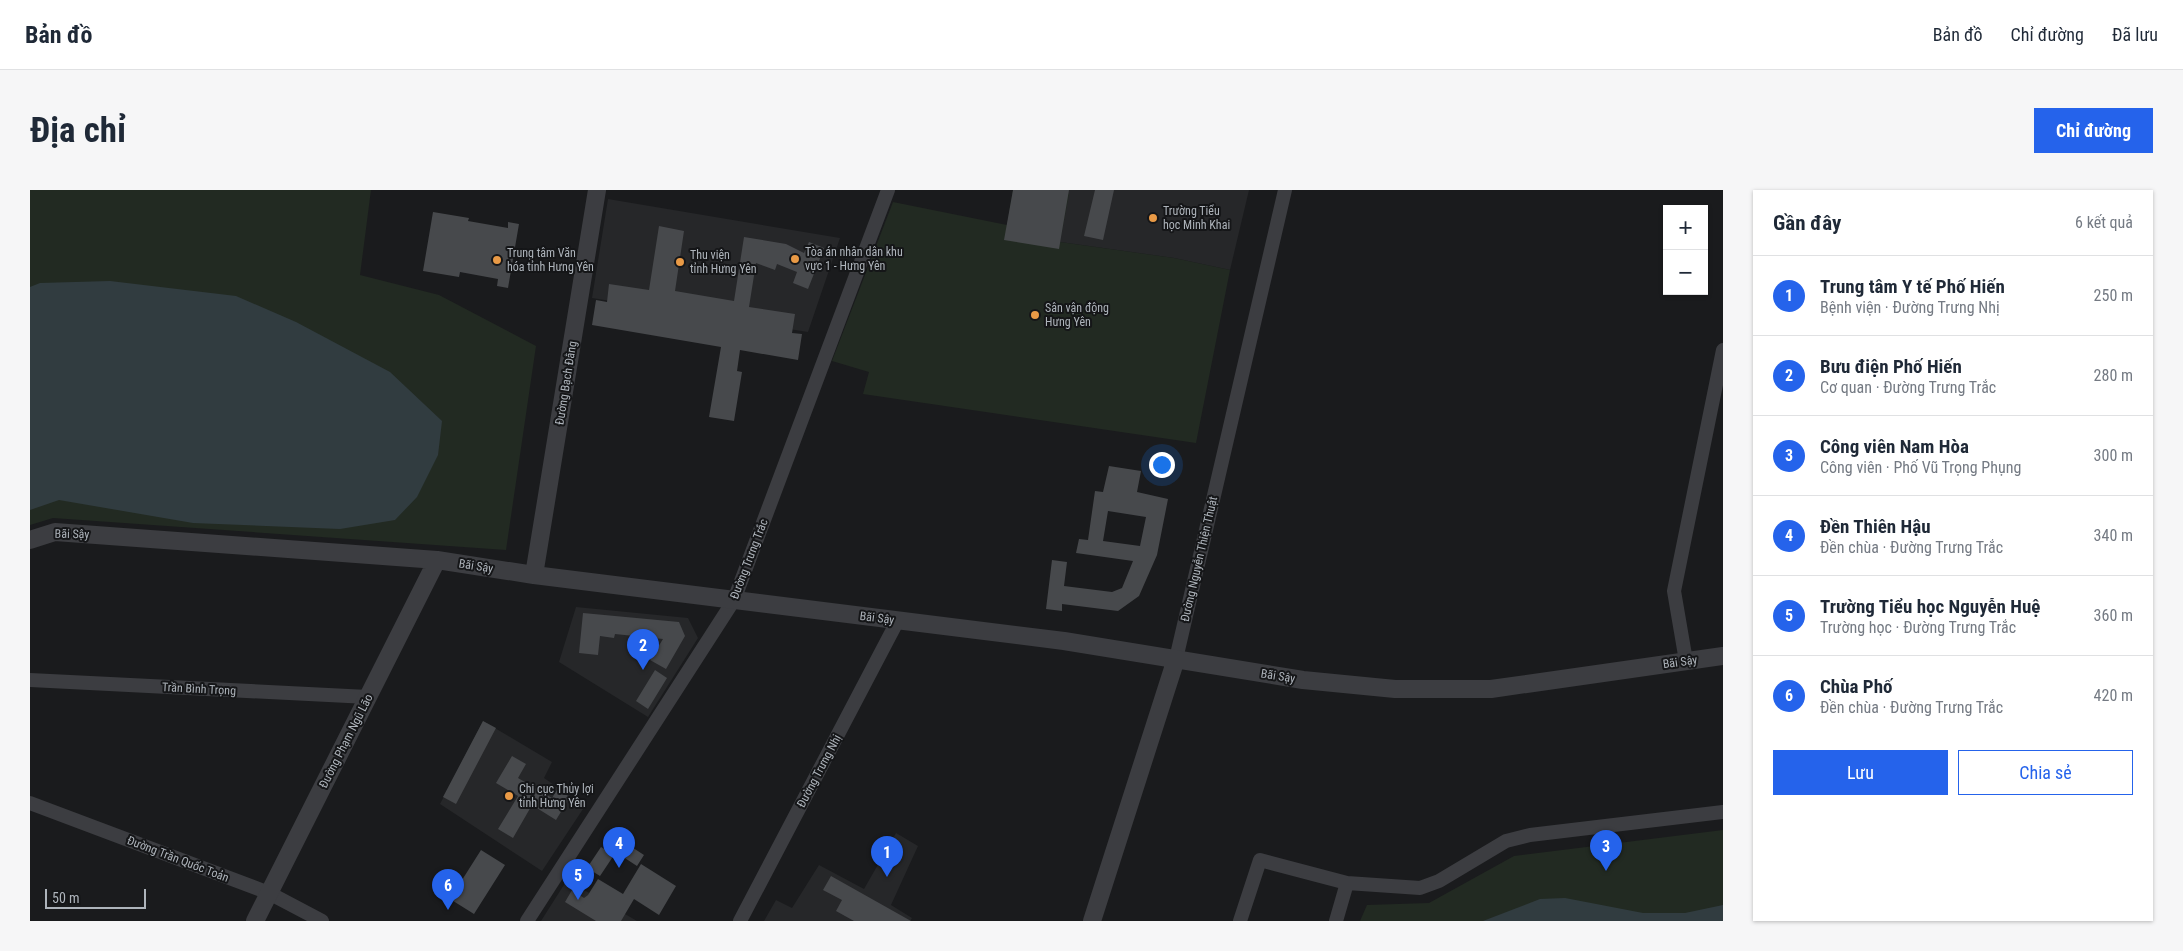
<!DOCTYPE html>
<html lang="vi">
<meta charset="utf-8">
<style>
:root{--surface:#fff;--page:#f6f6f7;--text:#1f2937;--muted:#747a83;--line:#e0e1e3;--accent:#2563eb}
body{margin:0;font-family:"Roboto Condensed",sans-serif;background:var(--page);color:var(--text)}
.controls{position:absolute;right:15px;top:15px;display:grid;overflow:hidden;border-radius:0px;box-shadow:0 1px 4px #0004}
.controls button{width:45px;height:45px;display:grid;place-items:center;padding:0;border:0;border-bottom:1px solid var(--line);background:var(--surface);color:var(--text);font:25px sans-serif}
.scale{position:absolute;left:15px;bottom:12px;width:101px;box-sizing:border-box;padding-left:5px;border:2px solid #aeb4bb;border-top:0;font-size:14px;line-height:18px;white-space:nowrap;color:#aeb4bb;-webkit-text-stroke:4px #151618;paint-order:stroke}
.you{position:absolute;left:1131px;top:274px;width:18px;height:18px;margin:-12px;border:4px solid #fff;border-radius:50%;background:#1a73e8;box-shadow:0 0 0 8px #1a73e833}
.badge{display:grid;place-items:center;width:32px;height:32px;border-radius:50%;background:var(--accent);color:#fff;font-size:16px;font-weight:700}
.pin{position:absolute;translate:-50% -41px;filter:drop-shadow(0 1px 2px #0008)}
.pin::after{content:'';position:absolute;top:26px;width:18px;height:15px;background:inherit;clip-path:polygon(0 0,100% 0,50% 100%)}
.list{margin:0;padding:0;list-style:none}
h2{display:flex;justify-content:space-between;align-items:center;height:65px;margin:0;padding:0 20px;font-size:21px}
h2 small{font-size:16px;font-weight:400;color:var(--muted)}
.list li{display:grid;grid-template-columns:32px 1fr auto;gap:15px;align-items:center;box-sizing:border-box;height:80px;padding:0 20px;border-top:1px solid var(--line)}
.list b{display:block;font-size:19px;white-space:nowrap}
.list p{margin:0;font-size:16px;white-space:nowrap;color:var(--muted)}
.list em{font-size:16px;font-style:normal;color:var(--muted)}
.actions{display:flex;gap:10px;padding:15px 20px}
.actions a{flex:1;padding:11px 0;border:1px solid var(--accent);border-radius:0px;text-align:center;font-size:18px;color:var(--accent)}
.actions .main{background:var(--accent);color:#fff}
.map{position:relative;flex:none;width:1693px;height:731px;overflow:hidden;border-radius:0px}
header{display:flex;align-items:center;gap:30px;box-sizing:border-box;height:70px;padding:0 25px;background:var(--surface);border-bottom:1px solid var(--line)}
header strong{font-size:24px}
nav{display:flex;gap:28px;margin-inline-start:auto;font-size:18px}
.intro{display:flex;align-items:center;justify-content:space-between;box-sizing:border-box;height:120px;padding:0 30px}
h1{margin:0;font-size:35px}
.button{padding:12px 22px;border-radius:0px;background:var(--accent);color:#fff;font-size:18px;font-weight:700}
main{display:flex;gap:30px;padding:0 30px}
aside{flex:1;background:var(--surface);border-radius:0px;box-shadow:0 1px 4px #0004}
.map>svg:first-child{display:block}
</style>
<header>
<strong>Bản đồ</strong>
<nav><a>Bản đồ</a><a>Chỉ đường</a><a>Đã lưu</a></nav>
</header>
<div class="intro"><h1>Địa chỉ</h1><a class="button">Chỉ đường</a></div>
<main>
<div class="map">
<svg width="1693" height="731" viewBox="0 0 1693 731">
<rect width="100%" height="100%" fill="#1a1b1d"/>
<path fill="#262729" d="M1018,0H1219L1200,80L1144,68L1030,52Z
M578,9L810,48L778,142L562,108Z
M546,417L658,428L668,448L618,527L529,472Z
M453,531L522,572L514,588L555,616L512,681L410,614Z
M866,643L888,656L861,715L882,728L880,731H734L746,710L762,718L789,675L834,699Z
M537,690L607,731H511Z"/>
<path fill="#222a22" d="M0,0H341L330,85L409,105L506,156L476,360L23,328L0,335Z
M983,0H1018L1039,4L1030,52L1144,68L1200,80L1166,253L833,204L839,182L802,171L863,12L977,35Z
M1693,640V731H1330L1337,715L1399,713L1484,666Z"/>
<path fill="#313c40" d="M80,91L206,106L266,132L360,182L412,231L408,265L387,307L365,330L310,339L163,333L29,310L0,320V97L10,93Z
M1535,708L1613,723H1655L1693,715V731H1453L1510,709Z"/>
<path fill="#47494c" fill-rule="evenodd" d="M983,0H1039L1029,59L974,50Z
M1065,0H1084L1073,50L1054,46Z
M403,22L439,28L438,31L478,38V32L489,34L478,98L467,96L468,89L430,82L429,87L393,81Z
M629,36L654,41L645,101L704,111L714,47L756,54L774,63L779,52L794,58L778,99L763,93L767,82L747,74L745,80L726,73L719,117L765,124L762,143L772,144L768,170L710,160L707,181L712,182L704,231L679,227L691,157L562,135L566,110L577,112L579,94L619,100Z
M1079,276L1111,281L1107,302L1138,309L1127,365L1109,406L1088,421L1032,414V421L1016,419L1022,370L1037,372L1034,396L1082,402L1092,398L1103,371L1046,363L1049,349L1058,350L1065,301L1073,302ZM1078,321L1116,327L1110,356L1073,351Z
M553,423L649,432L655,446L636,479L620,470L633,449L585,444L584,448L570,446L568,465L549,463Z
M625,480L637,488L618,519L606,511Z
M453,531L466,538L426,614L413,607Z
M482,566L496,574L488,588L522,608L527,600L540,607L526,630L502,615L483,648L468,639L488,606L466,593Z
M591,650L614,665L607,676L584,661Z
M571,657L584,665L570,686L557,678Z
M451,660L475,675L444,724L420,709Z
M611,674L646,696L629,725L604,709L591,731H566L535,712L542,700L554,708L558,705L568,689L593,704Z
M801,686L881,731H824L806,721L812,710L793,700Z"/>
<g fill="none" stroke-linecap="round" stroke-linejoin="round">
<path stroke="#3c3d41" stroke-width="14" d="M1146,469L1255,0
M1656,471L1644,401L1693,160
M0,490L338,507
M0,613L239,703L292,731
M497,731L704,410L858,0
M710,731L868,430
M1210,731L1230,670L1317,693L1390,698L1409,691L1476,651L1500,645L1693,622
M1306,731L1317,693"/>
<path stroke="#3c3d41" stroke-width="18" d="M0,350L25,342L407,370L504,385L1034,451L1273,490L1365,499H1461L1693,466
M504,385L567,0
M225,731L407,370
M1062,731L1146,469"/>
</g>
<g fill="#e99a46" stroke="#151618" stroke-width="2">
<circle cx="1123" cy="28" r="5"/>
<circle cx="765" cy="69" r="5"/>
<circle cx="467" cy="70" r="5"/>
<circle cx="650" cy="72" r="5"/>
<circle cx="1005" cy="125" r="5"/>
<circle cx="479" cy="606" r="5"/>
</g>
<g text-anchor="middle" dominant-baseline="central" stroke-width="4" stroke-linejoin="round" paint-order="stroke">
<g font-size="12" fill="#aeb4bb" stroke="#151618" text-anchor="start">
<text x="1133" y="21">Trường Tiểu<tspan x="1133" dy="14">học Minh Khai</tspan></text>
<text x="775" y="62">Tòa án nhân dân khu<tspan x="775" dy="14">vực 1 - Hưng Yên</tspan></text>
<text x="477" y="63">Trung tâm Văn<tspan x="477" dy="14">hóa tỉnh Hưng Yên</tspan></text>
<text x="660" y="65">Thu viện<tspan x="660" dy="14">tỉnh Hưng Yên</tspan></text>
<text x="1015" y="118">Sân vận động<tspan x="1015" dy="14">Hưng Yên</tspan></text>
<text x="489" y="599">Chi cục Thủy lợi<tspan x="489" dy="14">tỉnh Hưng Yên</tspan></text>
</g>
<g font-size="12" fill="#aeb4bb" stroke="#151618">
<text transform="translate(536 193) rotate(-81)">Đường Bạch Đằng</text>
<text transform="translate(42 344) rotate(1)">Bãi Sậy</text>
<text transform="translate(719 369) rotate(-69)">Đường Trưng Trắc</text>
<text transform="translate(1169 369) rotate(-77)">Đường Nguyễn Thiện Thuật</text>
<text transform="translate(446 376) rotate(9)">Bãi Sậy</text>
<text transform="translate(847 428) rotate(7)">Bãi Sậy</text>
<text transform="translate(1650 472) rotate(-8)">Bãi Sậy</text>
<text transform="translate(1248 486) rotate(9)">Bãi Sậy</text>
<text transform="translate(169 499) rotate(3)">Trần Bình Trọng</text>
<text transform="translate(316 551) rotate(-63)">Đường Phạm Ngũ Lão</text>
<text transform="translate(789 581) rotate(-62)">Đường Trưng Nhị</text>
<text transform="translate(148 669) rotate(21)">Đường Trần Quốc Toản</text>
</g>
</g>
</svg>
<div class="controls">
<button>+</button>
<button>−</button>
</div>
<div class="scale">50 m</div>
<div class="you"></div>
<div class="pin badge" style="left:857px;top:687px">1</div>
<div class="pin badge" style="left:613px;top:480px">2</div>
<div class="pin badge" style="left:1576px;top:681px">3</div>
<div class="pin badge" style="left:589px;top:678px">4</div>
<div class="pin badge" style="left:548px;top:710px">5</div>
<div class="pin badge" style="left:418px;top:720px">6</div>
</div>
<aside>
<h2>Gần đây<small>6 kết quả</small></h2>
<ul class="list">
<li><span class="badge">1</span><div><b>Trung tâm Y tế Phố Hiến</b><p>Bệnh viện · Đường Trưng Nhị</p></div><em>250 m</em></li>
<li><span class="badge">2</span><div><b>Bưu điện Phố Hiến</b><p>Cơ quan · Đường Trưng Trắc</p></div><em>280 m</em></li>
<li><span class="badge">3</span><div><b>Công viên Nam Hòa</b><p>Công viên · Phố Vũ Trọng Phụng</p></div><em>300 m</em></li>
<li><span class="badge">4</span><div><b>Đền Thiên Hậu</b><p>Đền chùa · Đường Trưng Trắc</p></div><em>340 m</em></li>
<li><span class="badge">5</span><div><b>Trường Tiểu học Nguyễn Huệ</b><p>Trường học · Đường Trưng Trắc</p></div><em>360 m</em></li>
<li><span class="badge">6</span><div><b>Chùa Phố</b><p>Đền chùa · Đường Trưng Trắc</p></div><em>420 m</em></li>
</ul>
<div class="actions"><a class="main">Lưu</a><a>Chia sẻ</a></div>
</aside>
</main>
